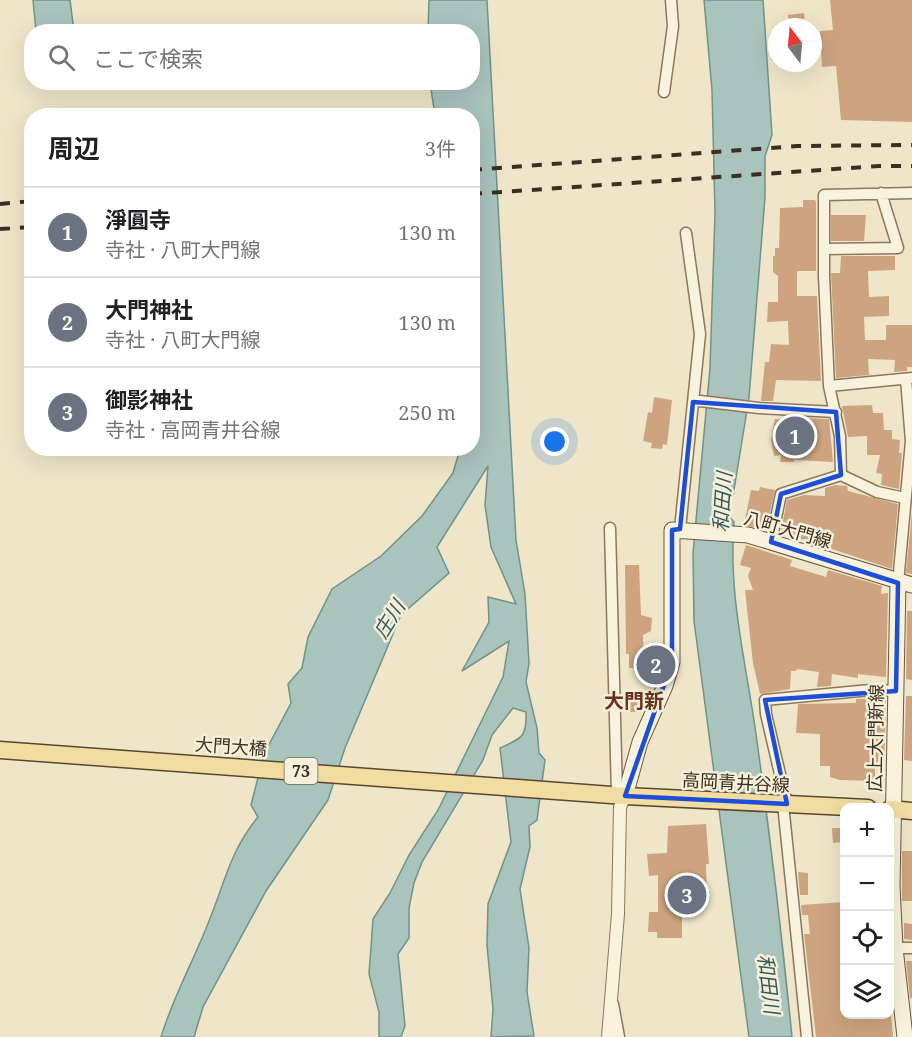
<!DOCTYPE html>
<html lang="ja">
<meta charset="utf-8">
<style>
:root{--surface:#fff;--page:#f2f2f2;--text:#202124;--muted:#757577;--line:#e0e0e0;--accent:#0f766e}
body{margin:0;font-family:"Noto Serif","Noto Sans JP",serif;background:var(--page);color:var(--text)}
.controls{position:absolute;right:18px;bottom:18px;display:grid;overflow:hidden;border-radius:12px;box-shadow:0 6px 24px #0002}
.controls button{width:54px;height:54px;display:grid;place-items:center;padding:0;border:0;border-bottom:2px solid var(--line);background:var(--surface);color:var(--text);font:30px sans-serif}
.compass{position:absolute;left:768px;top:18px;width:54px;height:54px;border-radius:50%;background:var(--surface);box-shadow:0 6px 24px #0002;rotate:344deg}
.you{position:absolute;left:555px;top:442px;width:21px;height:21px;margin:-15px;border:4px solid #fff;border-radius:50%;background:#1a73e8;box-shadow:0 0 0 9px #1a73e833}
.badge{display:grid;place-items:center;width:39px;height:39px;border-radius:50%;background:var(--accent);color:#fff;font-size:20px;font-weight:700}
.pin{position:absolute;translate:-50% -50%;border:3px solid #fff;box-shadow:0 2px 6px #0006}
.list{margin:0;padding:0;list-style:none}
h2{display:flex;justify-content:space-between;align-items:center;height:78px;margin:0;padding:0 24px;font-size:26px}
h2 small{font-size:20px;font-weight:400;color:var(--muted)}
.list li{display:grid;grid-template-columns:39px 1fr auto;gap:18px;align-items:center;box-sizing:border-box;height:90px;padding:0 24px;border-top:2px solid var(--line)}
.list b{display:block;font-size:22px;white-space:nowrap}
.list p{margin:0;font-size:20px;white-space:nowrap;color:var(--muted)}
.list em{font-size:20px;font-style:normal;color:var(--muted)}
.icon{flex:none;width:33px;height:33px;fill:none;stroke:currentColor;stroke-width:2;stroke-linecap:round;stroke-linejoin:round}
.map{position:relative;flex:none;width:912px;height:1037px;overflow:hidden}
.search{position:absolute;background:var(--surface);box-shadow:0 6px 24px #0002;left:24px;top:24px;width:456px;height:66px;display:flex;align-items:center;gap:15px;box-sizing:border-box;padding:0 21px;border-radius:24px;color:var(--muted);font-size:22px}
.panel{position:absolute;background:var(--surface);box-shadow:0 6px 24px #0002;left:24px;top:108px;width:456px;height:348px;border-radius:24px}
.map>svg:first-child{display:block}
</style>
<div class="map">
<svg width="912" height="1037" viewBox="0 0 912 1037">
<rect width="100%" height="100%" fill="#efe6c9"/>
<path fill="#a9c3bd" stroke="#70928b" stroke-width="1.5" d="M33,0H70L74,31H36Z
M429,0H487L516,540L525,594L529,663L526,682L537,728L539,753L545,760L537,820L529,826L530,847L520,889L529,948L527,992L534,1036L491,1037L493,1009L487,945L488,904L511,842L500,748C522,738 527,737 526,712L513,708L492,735L483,760L422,862L414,883L409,908V938L398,954L405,1026L401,1037H379V1012L369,974L373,919L390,893L409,855L438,810L503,677L509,641L462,671L489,622L488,597L516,604L491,547L485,505L488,466L437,547L449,573L401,615L345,748L328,800L266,891L203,1007L194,1037H161C173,997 194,960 209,921C225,882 230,851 258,817L251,805L264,754L291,703L288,684L302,668L308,637L332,589L381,556L422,516L453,473L460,449L472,448V116L435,115L430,83L472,82V32L428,31Z
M704,0H763L772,135L765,156V197L749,398L733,496L728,503V515L734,522C728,594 746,663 756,734C770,835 782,936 792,1037H749L694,621L693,553L710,368L715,213L712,90Z"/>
<path fill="#cda47f" d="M830,0H912V122L841,120L836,66L822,67L820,31L833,30Z
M804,13L805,27H789L788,15Z
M803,200H815L816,202V271H797V296H817L821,381L776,380L773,401H761L765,362H769L771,344L789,345L788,321L767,322L768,302H778V276L773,272V256H775V248H779L780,208L803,207Z
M831,215H866L864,241H831Z
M841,256H895V270L868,271L869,297L889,296V316L864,317L865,340H886V325H912V367H907V371L894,372L895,360L868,359L869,375L836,378L831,273H840Z
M654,397L672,400L667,445L663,444L662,449L651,448L652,443L643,441L648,412L652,413Z
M872,405L873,413H883L884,430H892V439L900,440L899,453H902L899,489L881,485L882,474L876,473L880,455H867V436L848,437L842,406Z
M802,418L829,419L833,462L794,460V462H780L781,455L774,456L771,440L775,419L802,421Z
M835,485L847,486L848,491L898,504L892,569L781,532L787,500L804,495L825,496V488Z
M760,487L775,490L766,530L744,525L751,490L759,491Z
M912,512V574L906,573Z
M746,545L792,560L790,566L826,577L828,570L882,586L881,594L888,593L886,677L858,674V678L832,674L831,686L817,687L819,672L797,669L796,671H791L790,689L760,694L753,663L745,590H753L748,576L751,568L740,565Z
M625,565H639L641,615L652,618L651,631L643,635L644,667L629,668V654H626Z
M907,611H912V680L906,679Z
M624,693L643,694L642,712H626Z
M906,696H912V761L904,760Z
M886,698L884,769L875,768V781L840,780L830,777V766H820V734L796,733L798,704L856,703V699Z
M706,824L709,864H706L707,895H700V902H682V938H657V932H648L649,912H658V875L649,876L647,854L667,853L668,826Z
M832,828H844V842L833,843Z
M902,851H912V901H902Z
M798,872L808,873V895H800Z
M844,902V1014H860V1019L891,1014L893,1037H816L804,934H810L808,915H802L801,905Z
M904,923L912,924V940L904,939Z
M906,961H912V998H910Z"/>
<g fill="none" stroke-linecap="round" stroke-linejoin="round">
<g stroke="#8b785d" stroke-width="13">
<path id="minor" d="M664,92L673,26L671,0
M824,249L898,248L881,193
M829,386L912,378
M693,402L700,401L759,408L836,412
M905,498L877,492L841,475L840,436L829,386L824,276V195L912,193
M610,528L617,795
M680,529L700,334L686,233
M771,542L781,494L841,475
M898,583L911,441L906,379
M783,804L807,1037
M787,804L766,714L765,700L870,690L896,691
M895,948H912
M613,1004L619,1037"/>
</g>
<g stroke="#8b785d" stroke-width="14">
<path id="tertiary" d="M608,1037L618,914L620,807L625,796"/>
</g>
<g stroke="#6d5940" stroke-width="17">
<path id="secondary" d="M898,583L892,886L895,948L905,1037
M625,796L640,742L665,686L672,662V530L748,535L912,585"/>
</g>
<g stroke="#5a4631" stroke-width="19">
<path id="primary" d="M0,750L625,796L868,808
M890,809L912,811"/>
</g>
<use href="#minor" stroke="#f9f2dc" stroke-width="10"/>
<use href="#tertiary" stroke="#f9f2dc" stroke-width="12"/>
<use href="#secondary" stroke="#f9f2dc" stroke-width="15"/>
<use href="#primary" stroke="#f1dda2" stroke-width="16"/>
<path stroke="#3c2f21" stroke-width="4" stroke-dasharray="10 10" stroke-linecap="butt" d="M472,170L797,146L912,145
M472,194L879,166H912
M0,204L32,201
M0,229L32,227"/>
</g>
<path fill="none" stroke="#1d4ed8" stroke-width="4.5" stroke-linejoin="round" d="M693,402L836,412L841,475L781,494L771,542L898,583L896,691L765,700L787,804L625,796L672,662V530L680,529Z"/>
<g text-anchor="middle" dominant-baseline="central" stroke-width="5" stroke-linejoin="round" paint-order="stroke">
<rect fill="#f6efd9" stroke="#746958" stroke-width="1.5" x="284.5" y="758" width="33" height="26" rx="4.5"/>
<g font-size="16" font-weight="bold" fill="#3c2f21">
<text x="301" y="771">73</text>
</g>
<g font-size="18" fill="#3c2f21" stroke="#f6efd9">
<text transform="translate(788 529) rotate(16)">八町大門線</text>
<text transform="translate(875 738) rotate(-89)">広上大門新線</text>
<text transform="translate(231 746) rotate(4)">大門大橋</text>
<text transform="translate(736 782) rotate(3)">高岡青井谷線</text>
</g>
<g font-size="20" font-style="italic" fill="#305c5b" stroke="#f6efd9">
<text transform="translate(722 502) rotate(-86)">和田川</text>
<text transform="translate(389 619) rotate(-58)">庄川</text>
<text transform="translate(769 984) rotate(83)">和田川</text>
</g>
<g font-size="20" font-weight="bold" fill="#693320" stroke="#f6efd9">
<text x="634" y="700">大門新</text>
</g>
</g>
</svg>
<div class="controls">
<button>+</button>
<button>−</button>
<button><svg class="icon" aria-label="locate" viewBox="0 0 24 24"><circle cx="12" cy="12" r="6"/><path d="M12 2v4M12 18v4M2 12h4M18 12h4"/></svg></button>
<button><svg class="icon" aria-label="layers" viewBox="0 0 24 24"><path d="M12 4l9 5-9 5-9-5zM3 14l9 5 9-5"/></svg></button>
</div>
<svg class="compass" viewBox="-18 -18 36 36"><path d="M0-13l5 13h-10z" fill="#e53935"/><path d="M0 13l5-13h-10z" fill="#757577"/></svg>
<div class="you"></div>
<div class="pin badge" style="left:795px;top:436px;background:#6b7280">1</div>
<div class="pin badge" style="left:656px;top:665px;background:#6b7280">2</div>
<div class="pin badge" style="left:687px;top:895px;background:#6b7280">3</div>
<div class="search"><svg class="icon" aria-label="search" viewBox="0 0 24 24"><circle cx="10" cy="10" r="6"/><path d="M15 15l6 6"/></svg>ここで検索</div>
<section class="panel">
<h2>周辺<small>3件</small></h2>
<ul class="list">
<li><span class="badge" style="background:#6b7280">1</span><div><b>淨圓寺</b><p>寺社 · 八町大門線</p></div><em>130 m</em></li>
<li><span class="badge" style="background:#6b7280">2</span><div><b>大門神社</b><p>寺社 · 八町大門線</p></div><em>130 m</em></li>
<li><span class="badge" style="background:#6b7280">3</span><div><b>御影神社</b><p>寺社 · 高岡青井谷線</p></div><em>250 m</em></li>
</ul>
</section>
</div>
